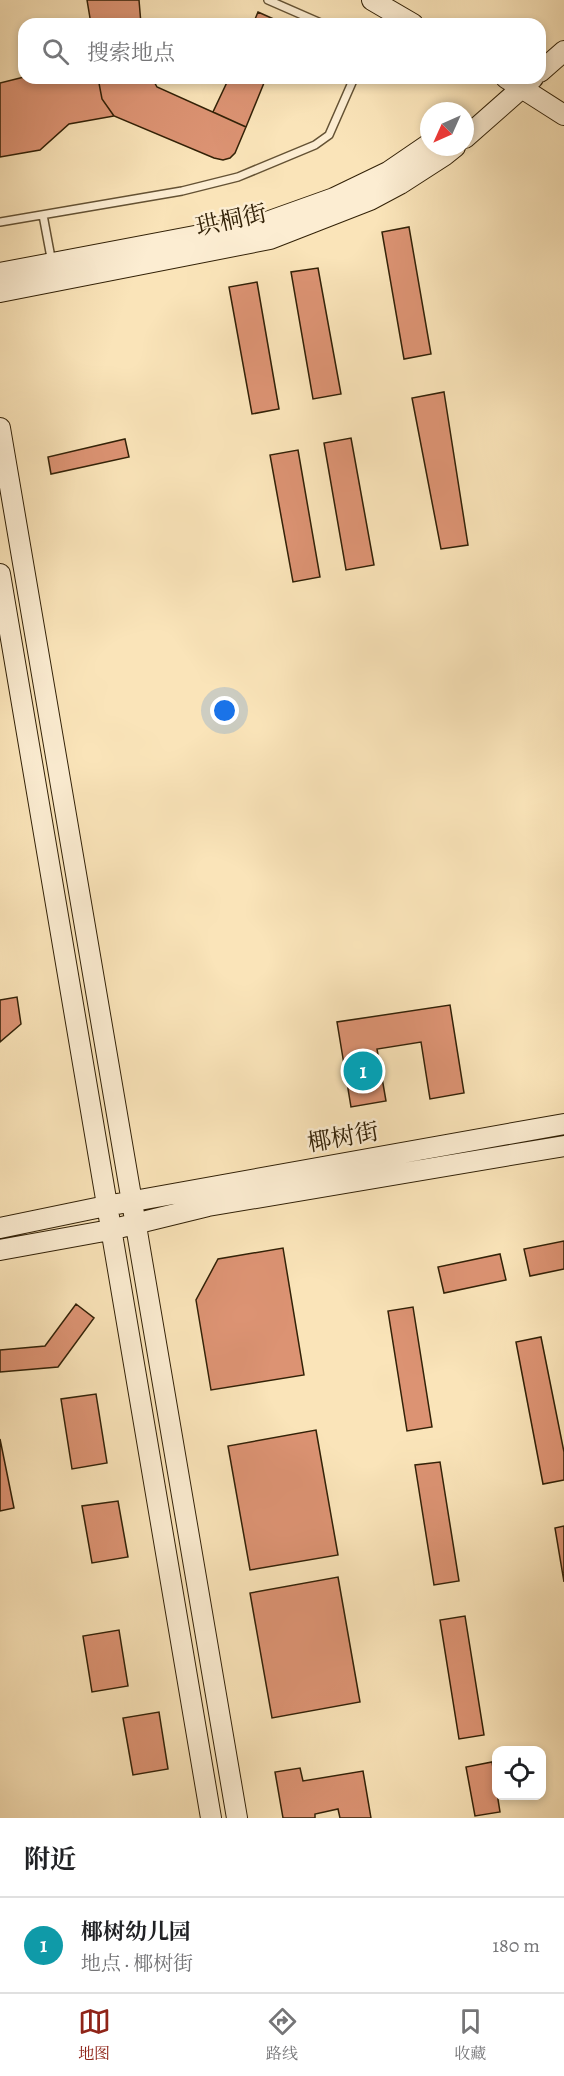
<!DOCTYPE html>
<html lang="zh">
<meta charset="utf-8">
<style>
:root{--surface:#fff;--page:#f2f2f2;--text:#202124;--muted:#757577;--line:#e0e0e0;--accent:#8f2418}
body{margin:0;font-family:Alegreya,"Noto Serif SC",serif;background:var(--page);color:var(--text)}
.controls{position:absolute;right:18px;bottom:18px;display:grid;overflow:hidden;border-radius:12px;box-shadow:0 3px 9px #0003}
.controls button{width:54px;height:54px;display:grid;place-items:center;padding:0;border:0;border-bottom:2px solid var(--line);background:var(--surface);color:var(--text);font:30px sans-serif}
.compass{position:absolute;left:420px;top:102px;width:54px;height:54px;border-radius:50%;background:var(--surface);box-shadow:0 3px 9px #0003;rotate:225deg}
.you{position:absolute;left:225px;top:711px;width:21px;height:21px;margin:-15px;border:4px solid #fff;border-radius:50%;background:#1a73e8;box-shadow:0 0 0 9px #1a73e833}
.badge{display:grid;place-items:center;width:39px;height:39px;border-radius:50%;background:var(--accent);color:#fff;font-size:20px;font-weight:700}
.pin{position:absolute;translate:-50% -50%;border:3px solid #fff;box-shadow:0 2px 6px #0006}
.list{margin:0;padding:0;list-style:none}
h2{display:flex;justify-content:space-between;align-items:center;height:78px;margin:0;padding:0 24px;font-size:26px}
h2 small{font-size:20px;font-weight:400;color:var(--muted)}
.list li{display:grid;grid-template-columns:39px 1fr auto;gap:18px;align-items:center;box-sizing:border-box;height:96px;padding:0 24px;border-top:2px solid var(--line)}
.list b{display:block;font-size:22px;white-space:nowrap}
.list p{margin:0;font-size:20px;white-space:nowrap;color:var(--muted)}
.list em{font-size:20px;font-style:normal;color:var(--muted)}
.icon{flex:none;width:33px;height:33px;fill:none;stroke:currentColor;stroke-width:2;stroke-linecap:round;stroke-linejoin:round}
.map{position:relative;flex:none;width:564px;height:1818px;overflow:hidden}
.search{position:absolute;background:var(--surface);box-shadow:0 3px 9px #0003;left:18px;right:18px;top:18px;height:66px;display:flex;align-items:center;gap:15px;box-sizing:border-box;padding:0 21px;border-radius:18px;color:var(--muted);font-size:22px}
.sheet{height:174px;background:var(--surface)}
nav{display:flex;justify-content:space-around;align-items:center;box-sizing:border-box;height:84px;border-top:2px solid var(--line);background:var(--surface);font-size:16px;color:var(--muted)}
nav a{display:grid;justify-items:center;gap:3px}
nav .on{color:var(--accent)}
.map>svg:first-child{display:block}
</style>
<div class="map">
<svg width="564" height="1818" viewBox="0 0 564 1818">
<rect width="100%" height="100%" fill="#fae4b9"/>
<filter id="stains"><feTurbulence type="fractalNoise" baseFrequency=".00333" numOctaves="4"/><feColorMatrix values="0 0 0 0 .2 0 0 0 0 .09 0 0 0 0 .02 0 0 0 .5 -.17"/></filter>
<radialGradient id="worn" r=".72"><stop offset=".6" stop-color="#630" stop-opacity="0"/><stop offset="1" stop-color="#630" stop-opacity=".3"/></radialGradient>
<path fill="#dc9373" stroke="#322107" stroke-width="1.5" d="M87,0H139L141,24H91Z
M258,12L278,21L282,24H253Z
M24,77L98,78L102,99L114,116L69,124L40,150L0,157V83Z
M98,78H152L157,87L246,127L235,153L230,158L223,160L214,158L114,116L102,99Z
M229,78H266L246,127L213,112Z
M409,227L431,354L404,359L382,232Z
M318,268L341,394L313,399L291,272Z
M257,282L279,409L252,414L229,287Z
M444,392L468,545L441,549L412,398Z
M351,438L374,565L346,570L324,443Z
M125,439L129,457L51,474L48,457Z
M298,450L320,577L293,582L270,455Z
M17,997L21,1024L0,1042V1000Z
M450,1005L464,1093L430,1099L421,1042L377,1049L386,1101L351,1107L337,1022Z
M564,1241V1269L530,1276L524,1249Z
M283,1248L304,1375L211,1390L196,1300L218,1259Z
M500,1254L506,1280L444,1293L438,1267Z
M76,1304L94,1318L58,1367L0,1372V1350L45,1346Z
M413,1307L432,1427L407,1431L388,1311Z
M541,1337L564,1452V1480L543,1484L516,1342Z
M96,1394L107,1463L72,1469L61,1399Z
M316,1430L338,1555L250,1570L228,1446Z
M0,1439L14,1508L0,1511Z
M440,1462L459,1581L434,1585L415,1465Z
M118,1501L128,1557L92,1563L82,1506Z
M564,1526V1582L555,1528Z
M338,1577L360,1702L272,1718L250,1593Z
M465,1616L484,1735L459,1739L440,1620Z
M119,1630L128,1686L92,1692L83,1636Z
M159,1712L168,1769L133,1775L123,1718Z
M492,1762L500,1812L475,1816L466,1767Z
M300,1768L303,1781L363,1771L371,1818H340L338,1809L315,1814V1818H283L275,1772Z"/>
<g fill="none" stroke-linecap="round" stroke-linejoin="round">
<g stroke="#645234" stroke-width="10">
<path id="lane" d="M268,0L323,24
M43,215L52,263
M0,222L182,191L238,177L315,145L329,135L354,78"/>
</g>
<g stroke="#322107" stroke-width="22">
<path id="secondary" d="M372,0L413,24
M540,72L564,51
M506,78L564,115
M465,138L533,78
M0,273L264,223L334,198L388,172L429,144
M0,292L270,239L370,200L400,184L445,155L455,147
M0,428L237,1818
M0,574L211,1818
M0,1228L106,1206L564,1124
M0,1250L110,1230L208,1206L564,1146"/>
</g>
<use href="#lane" stroke="#fcedd2" stroke-width="7"/>
<use href="#secondary" stroke="#fcedd2" stroke-width="20"/>
</g>
<g text-anchor="middle" dominant-baseline="central" stroke-width="5" stroke-linejoin="round" paint-order="stroke">
<g font-size="24" fill="#322107" stroke="#fcedd2">
<text transform="translate(231 220) rotate(-12)">珙桐街</text>
<text transform="translate(343 1137) rotate(-10)">椰树街</text>
</g>
</g>
<rect width="100%" height="100%" filter="url(#stains)"/>
<rect width="100%" height="100%" fill="url(#worn)"/>
</svg>
<div class="controls">
<button><svg class="icon" aria-label="locate" viewBox="0 0 24 24"><circle cx="12" cy="12" r="6"/><path d="M12 2v4M12 18v4M2 12h4M18 12h4"/></svg></button>
</div>
<svg class="compass" viewBox="-18 -18 36 36"><path d="M0-13l5 13h-10z" fill="#e53935"/><path d="M0 13l5-13h-10z" fill="#757577"/></svg>
<div class="you"></div>
<div class="pin badge" style="left:363px;top:1071px;background:#0f9aa8">1</div>
<div class="search"><svg class="icon" aria-label="search" viewBox="0 0 24 24"><circle cx="10" cy="10" r="6"/><path d="M15 15l6 6"/></svg>搜索地点</div>
</div>
<section class="sheet">
<h2>附近<small></small></h2>
<ul class="list">
<li><span class="badge" style="background:#0f9aa8">1</span><div><b>椰树幼儿园</b><p>地点 · 椰树街</p></div><em>180 m</em></li>
</ul>
</section>
<nav>
<a class="on"><svg class="icon" aria-label="map" viewBox="0 0 24 24"><path d="M3 6l6-2 6 2 6-2v14l-6 2-6-2-6 2zM9 4v14M15 6v14"/></svg>地图</a>
<a><svg class="icon" aria-label="directions" viewBox="0 0 24 24"><path d="M12 3l9 9-9 9-9-9zM9 14v-3h6M13 9l2 2-2 2"/></svg>路线</a>
<a><svg class="icon" aria-label="saved" viewBox="0 0 24 24"><path d="M7 4h10v16l-5-4-5 4z"/></svg>收藏</a>
</nav>
